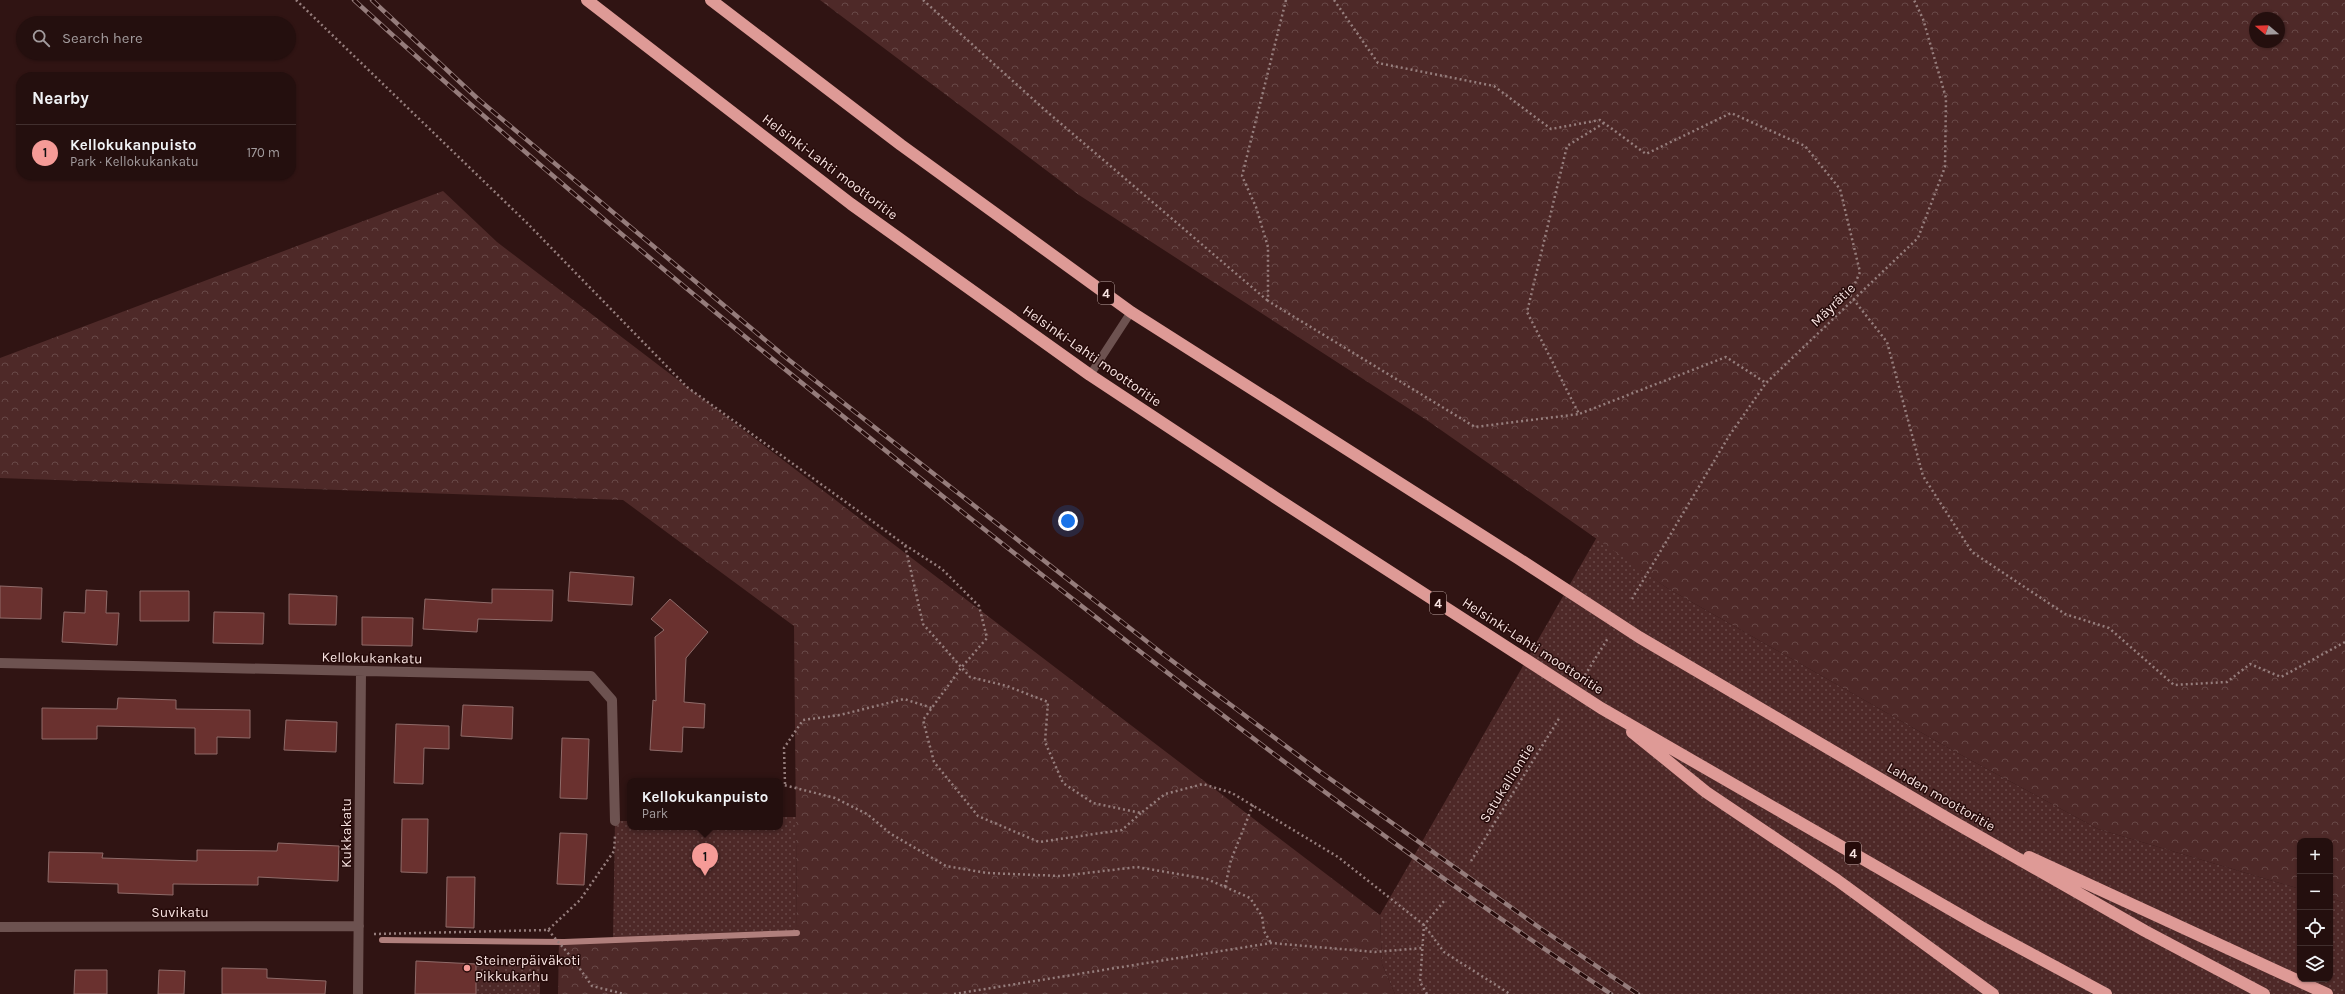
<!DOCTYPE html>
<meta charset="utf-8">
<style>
:root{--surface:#240f0e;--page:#301d1c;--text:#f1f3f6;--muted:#a39c9e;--line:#412f2e;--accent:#f59b97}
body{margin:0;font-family:Karla,sans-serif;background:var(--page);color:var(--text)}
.controls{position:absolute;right:12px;bottom:12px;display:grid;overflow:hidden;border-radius:8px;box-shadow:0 1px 3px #0004}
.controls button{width:36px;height:36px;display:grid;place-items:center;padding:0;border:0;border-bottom:1px solid var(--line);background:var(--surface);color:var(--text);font:20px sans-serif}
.compass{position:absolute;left:2249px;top:12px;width:36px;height:36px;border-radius:50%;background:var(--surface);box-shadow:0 1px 3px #0004;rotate:289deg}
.you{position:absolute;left:1068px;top:521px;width:14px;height:14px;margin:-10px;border:3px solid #fff;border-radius:50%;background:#1a73e8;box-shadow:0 0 0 6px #1a73e833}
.badge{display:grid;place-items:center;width:26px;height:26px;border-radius:50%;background:var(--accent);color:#111;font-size:13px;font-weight:700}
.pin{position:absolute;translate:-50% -33px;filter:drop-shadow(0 1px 2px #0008)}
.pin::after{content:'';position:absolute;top:21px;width:14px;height:12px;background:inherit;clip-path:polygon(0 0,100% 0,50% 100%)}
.popup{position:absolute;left:627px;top:778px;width:156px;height:52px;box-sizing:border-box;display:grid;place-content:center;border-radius:8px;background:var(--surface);filter:drop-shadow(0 1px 3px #0005);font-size:13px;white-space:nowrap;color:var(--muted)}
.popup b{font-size:15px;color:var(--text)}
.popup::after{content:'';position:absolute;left:50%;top:100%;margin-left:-8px;border:8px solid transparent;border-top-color:var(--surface)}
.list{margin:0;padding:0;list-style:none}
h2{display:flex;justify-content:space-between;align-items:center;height:52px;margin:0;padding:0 16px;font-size:17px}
h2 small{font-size:13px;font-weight:400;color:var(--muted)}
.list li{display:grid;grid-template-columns:26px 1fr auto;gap:12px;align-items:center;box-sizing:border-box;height:56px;padding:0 16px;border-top:1px solid var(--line)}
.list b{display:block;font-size:15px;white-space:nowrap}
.list p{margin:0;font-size:13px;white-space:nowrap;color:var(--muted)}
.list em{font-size:13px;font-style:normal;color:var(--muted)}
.icon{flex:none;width:22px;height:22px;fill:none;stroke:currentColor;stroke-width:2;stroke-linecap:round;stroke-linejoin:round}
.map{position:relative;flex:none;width:2345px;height:994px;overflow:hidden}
.search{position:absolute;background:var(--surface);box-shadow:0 1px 3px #0004;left:16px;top:16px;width:280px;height:44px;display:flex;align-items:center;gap:10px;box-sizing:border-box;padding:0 14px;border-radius:22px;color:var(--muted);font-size:15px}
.panel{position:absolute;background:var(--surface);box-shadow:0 1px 3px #0004;left:16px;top:72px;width:280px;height:108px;border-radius:16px}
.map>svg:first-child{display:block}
</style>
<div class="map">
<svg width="2345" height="994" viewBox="0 0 2345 994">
<defs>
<pattern id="grass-dots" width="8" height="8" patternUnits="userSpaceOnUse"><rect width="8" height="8" fill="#4e2928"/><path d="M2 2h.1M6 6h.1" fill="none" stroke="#684847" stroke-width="1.8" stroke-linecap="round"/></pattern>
<pattern id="forest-crowns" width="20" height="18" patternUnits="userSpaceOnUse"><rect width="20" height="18" fill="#4e2928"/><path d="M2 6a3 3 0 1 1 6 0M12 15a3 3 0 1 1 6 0" fill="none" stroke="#684847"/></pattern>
</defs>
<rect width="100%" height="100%" fill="#301413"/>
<path fill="url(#grass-dots)" d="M1597,537L1667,588L1952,750L2098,829L2300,889V979H2330V898L2345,903V994H1395L1382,964L1380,915Z
M780,817H796L797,933L613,940L615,821H630V827H780Z
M476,964H540V994H476Z"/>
<path fill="url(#forest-crowns)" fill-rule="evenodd" d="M820,0H2345V903L2330,898V841H2300V889L2098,829L1952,750L1667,588L1428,421L1079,195ZM2255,18H2279V42H2255Z
M443,191L497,242L1380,915L1382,964L1395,994H558L559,942L797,931L794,626L623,500L0,478V358Z"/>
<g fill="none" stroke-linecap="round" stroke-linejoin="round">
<path stroke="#b07f7c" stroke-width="6" d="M382,940L564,942L797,933"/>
</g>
<path fill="#6a312f" stroke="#8f6b69" d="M570,572L634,577L632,605L568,601Z
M0,586L42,588L41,619L0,618Z
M492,589L553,590L552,621L478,619L477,632L423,629L425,599L492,603Z
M86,590L107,591L106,613H119L117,645L62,642L64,612L85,613Z
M140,591H189V621H140Z
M289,594L337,596L336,625L289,624Z
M670,599L708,632L686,658L684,702L705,704L704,728L683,727L682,752L650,750L653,700L656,701L655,637L664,630L651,619Z
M214,612L264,613L263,644L213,643Z
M362,617L413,618L412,646L362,645Z
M118,698L176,700V709L250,710V738L217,737V754H195V728L97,726V739H42V708L117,709Z
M463,705L513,707L512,739L461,736Z
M286,720L337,722L336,752L284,750Z
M396,724L449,726V749L424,748L423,784L394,783Z
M562,738L589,739L587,799L560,798Z
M402,819H428L427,873L401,872Z
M560,833L587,834L584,885L557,884Z
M278,843L339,846L338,881L258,877V885L173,884V895L118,893V884L48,882L49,852L103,853L102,858L197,861V850L277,851Z
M447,877H475L474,928L446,927Z
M416,961L476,964V994H415Z
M222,968L267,969V978L326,981L325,994H222Z
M75,970H107V994H74Z
M159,970L185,971L184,994H158Z"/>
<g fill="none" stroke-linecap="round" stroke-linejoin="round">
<path stroke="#967e7d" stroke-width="2.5" stroke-dasharray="2 3" stroke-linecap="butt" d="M296,0L527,223L687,387L905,545L923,624L970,677L1007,686L1048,702L1045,742L1063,783L1093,803L1141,813L1165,794L1203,784L1232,793L1338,857L1424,925L1444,952L1510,994
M923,0L1045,110L1268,301
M1286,0L1242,176L1256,207L1268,247V301L1475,427L1579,414
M1334,0L1378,63L1494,86L1551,129L1600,120L1646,154L1731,113L1805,146L1840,189L1860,272L1850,295L1887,342L1923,476L1972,552L2065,614L2109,628L2174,685L2227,682L2250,664L2281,677L2345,642
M1604,123L1567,146L1527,312L1579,414L1726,357L1766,383
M905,545L942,569L979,606L987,638L961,668L923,720L934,762L978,816L1039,842L1122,830L1141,813
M1632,599L1729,436L1766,383L1918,238L1945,167L1946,98L1923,19L1914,0
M1585,675L1608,638
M780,784L835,798L867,814L891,834L946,866L987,873L1061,876L1137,867L1207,879L1250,898L1262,916L1264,931L1271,943
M785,784L784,748L803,720L840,715L904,699L932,708
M1471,861L1560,717
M1225,887L1231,860L1253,805
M548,930L573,959L592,986L624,994
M374,934L548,930L580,900L614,851L615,836
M954,994L1271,943L1375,952L1422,948
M1427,994L1420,982L1424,925L1445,900"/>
<path stroke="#6d5250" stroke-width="8" d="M1090,375L1131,312"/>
<path stroke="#6d5250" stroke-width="10" d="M0,663L591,676L612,700L615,821
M0,927L359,926
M358,994L361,672"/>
<path stroke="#de9a96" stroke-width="12" d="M587,0L851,204L1090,375L1276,498L1601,708L1981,927L2106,994
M711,0L901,145L1131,312L1519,559L1639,637L1952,821L2145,931L2264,994
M1632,732L1706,792L1837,880L1993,994
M2029,857L2327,994"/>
<g stroke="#957c7b" stroke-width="4.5">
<path id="rail" d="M354,0C552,181 760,351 970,518C1179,684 1389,846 1611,994
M372,0L478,99L789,360L1159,651L1319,771L1540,928L1638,994"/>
</g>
<use href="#rail" stroke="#260b0a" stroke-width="3" stroke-dasharray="9" stroke-linecap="butt"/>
</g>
<circle fill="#f59b97" stroke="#260b0a" stroke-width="1.5" cx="467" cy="968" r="4"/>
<g text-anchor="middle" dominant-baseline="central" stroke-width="3" stroke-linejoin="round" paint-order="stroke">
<g fill="#260b0a" stroke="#b9a2a0" stroke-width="1">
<rect x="1098" y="282" width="16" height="22" rx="3"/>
<rect x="1430" y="592" width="16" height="22" rx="3"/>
<rect x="1845" y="842" width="16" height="22" rx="3"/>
</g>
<g font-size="13" font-weight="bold" fill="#f8e3e1">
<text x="1106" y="293">4</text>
<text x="1438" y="603">4</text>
<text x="1853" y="853">4</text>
</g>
<g font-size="14" fill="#f8e3e1" stroke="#260b0a">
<text transform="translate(830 167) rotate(37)">Helsinki-Lahti moottoritie</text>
<text transform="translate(1833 305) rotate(-44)">Mäyrätie</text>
<text transform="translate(1092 356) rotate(35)">Helsinki-Lahti moottoritie</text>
<text transform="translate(1533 646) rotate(33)">Helsinki-Lahti moottoritie</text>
<text transform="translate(372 658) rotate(1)">Kellokukankatu</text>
<text transform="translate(1507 783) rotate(-58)">Satukalliontie</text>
<text transform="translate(1941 797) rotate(30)">Lahden moottoritie</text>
<text transform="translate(346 833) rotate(-90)">Kukkakatu</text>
<text x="180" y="912">Suvikatu</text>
</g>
<g font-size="14" fill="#f8e3e1" stroke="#260b0a" text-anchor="start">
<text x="475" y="960">Steinerpäiväkoti<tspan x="475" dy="16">Pikkukarhu</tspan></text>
</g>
</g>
</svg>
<div class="controls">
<button>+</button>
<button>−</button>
<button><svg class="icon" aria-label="locate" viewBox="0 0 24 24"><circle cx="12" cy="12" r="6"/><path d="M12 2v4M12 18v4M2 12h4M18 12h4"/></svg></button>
<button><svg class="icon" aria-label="layers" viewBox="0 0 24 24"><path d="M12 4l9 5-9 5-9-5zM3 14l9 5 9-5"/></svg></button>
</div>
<svg class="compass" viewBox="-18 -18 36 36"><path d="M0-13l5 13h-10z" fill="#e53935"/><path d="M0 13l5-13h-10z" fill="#a39c9e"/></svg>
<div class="you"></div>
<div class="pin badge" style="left:705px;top:876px">1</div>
<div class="popup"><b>Kellokukanpuisto</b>Park</div>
<div class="search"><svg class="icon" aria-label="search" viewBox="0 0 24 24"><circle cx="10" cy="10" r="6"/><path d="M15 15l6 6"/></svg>Search here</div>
<section class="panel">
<h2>Nearby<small></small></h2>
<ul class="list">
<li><span class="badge">1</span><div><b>Kellokukanpuisto</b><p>Park · Kellokukankatu</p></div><em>170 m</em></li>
</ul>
</section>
</div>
